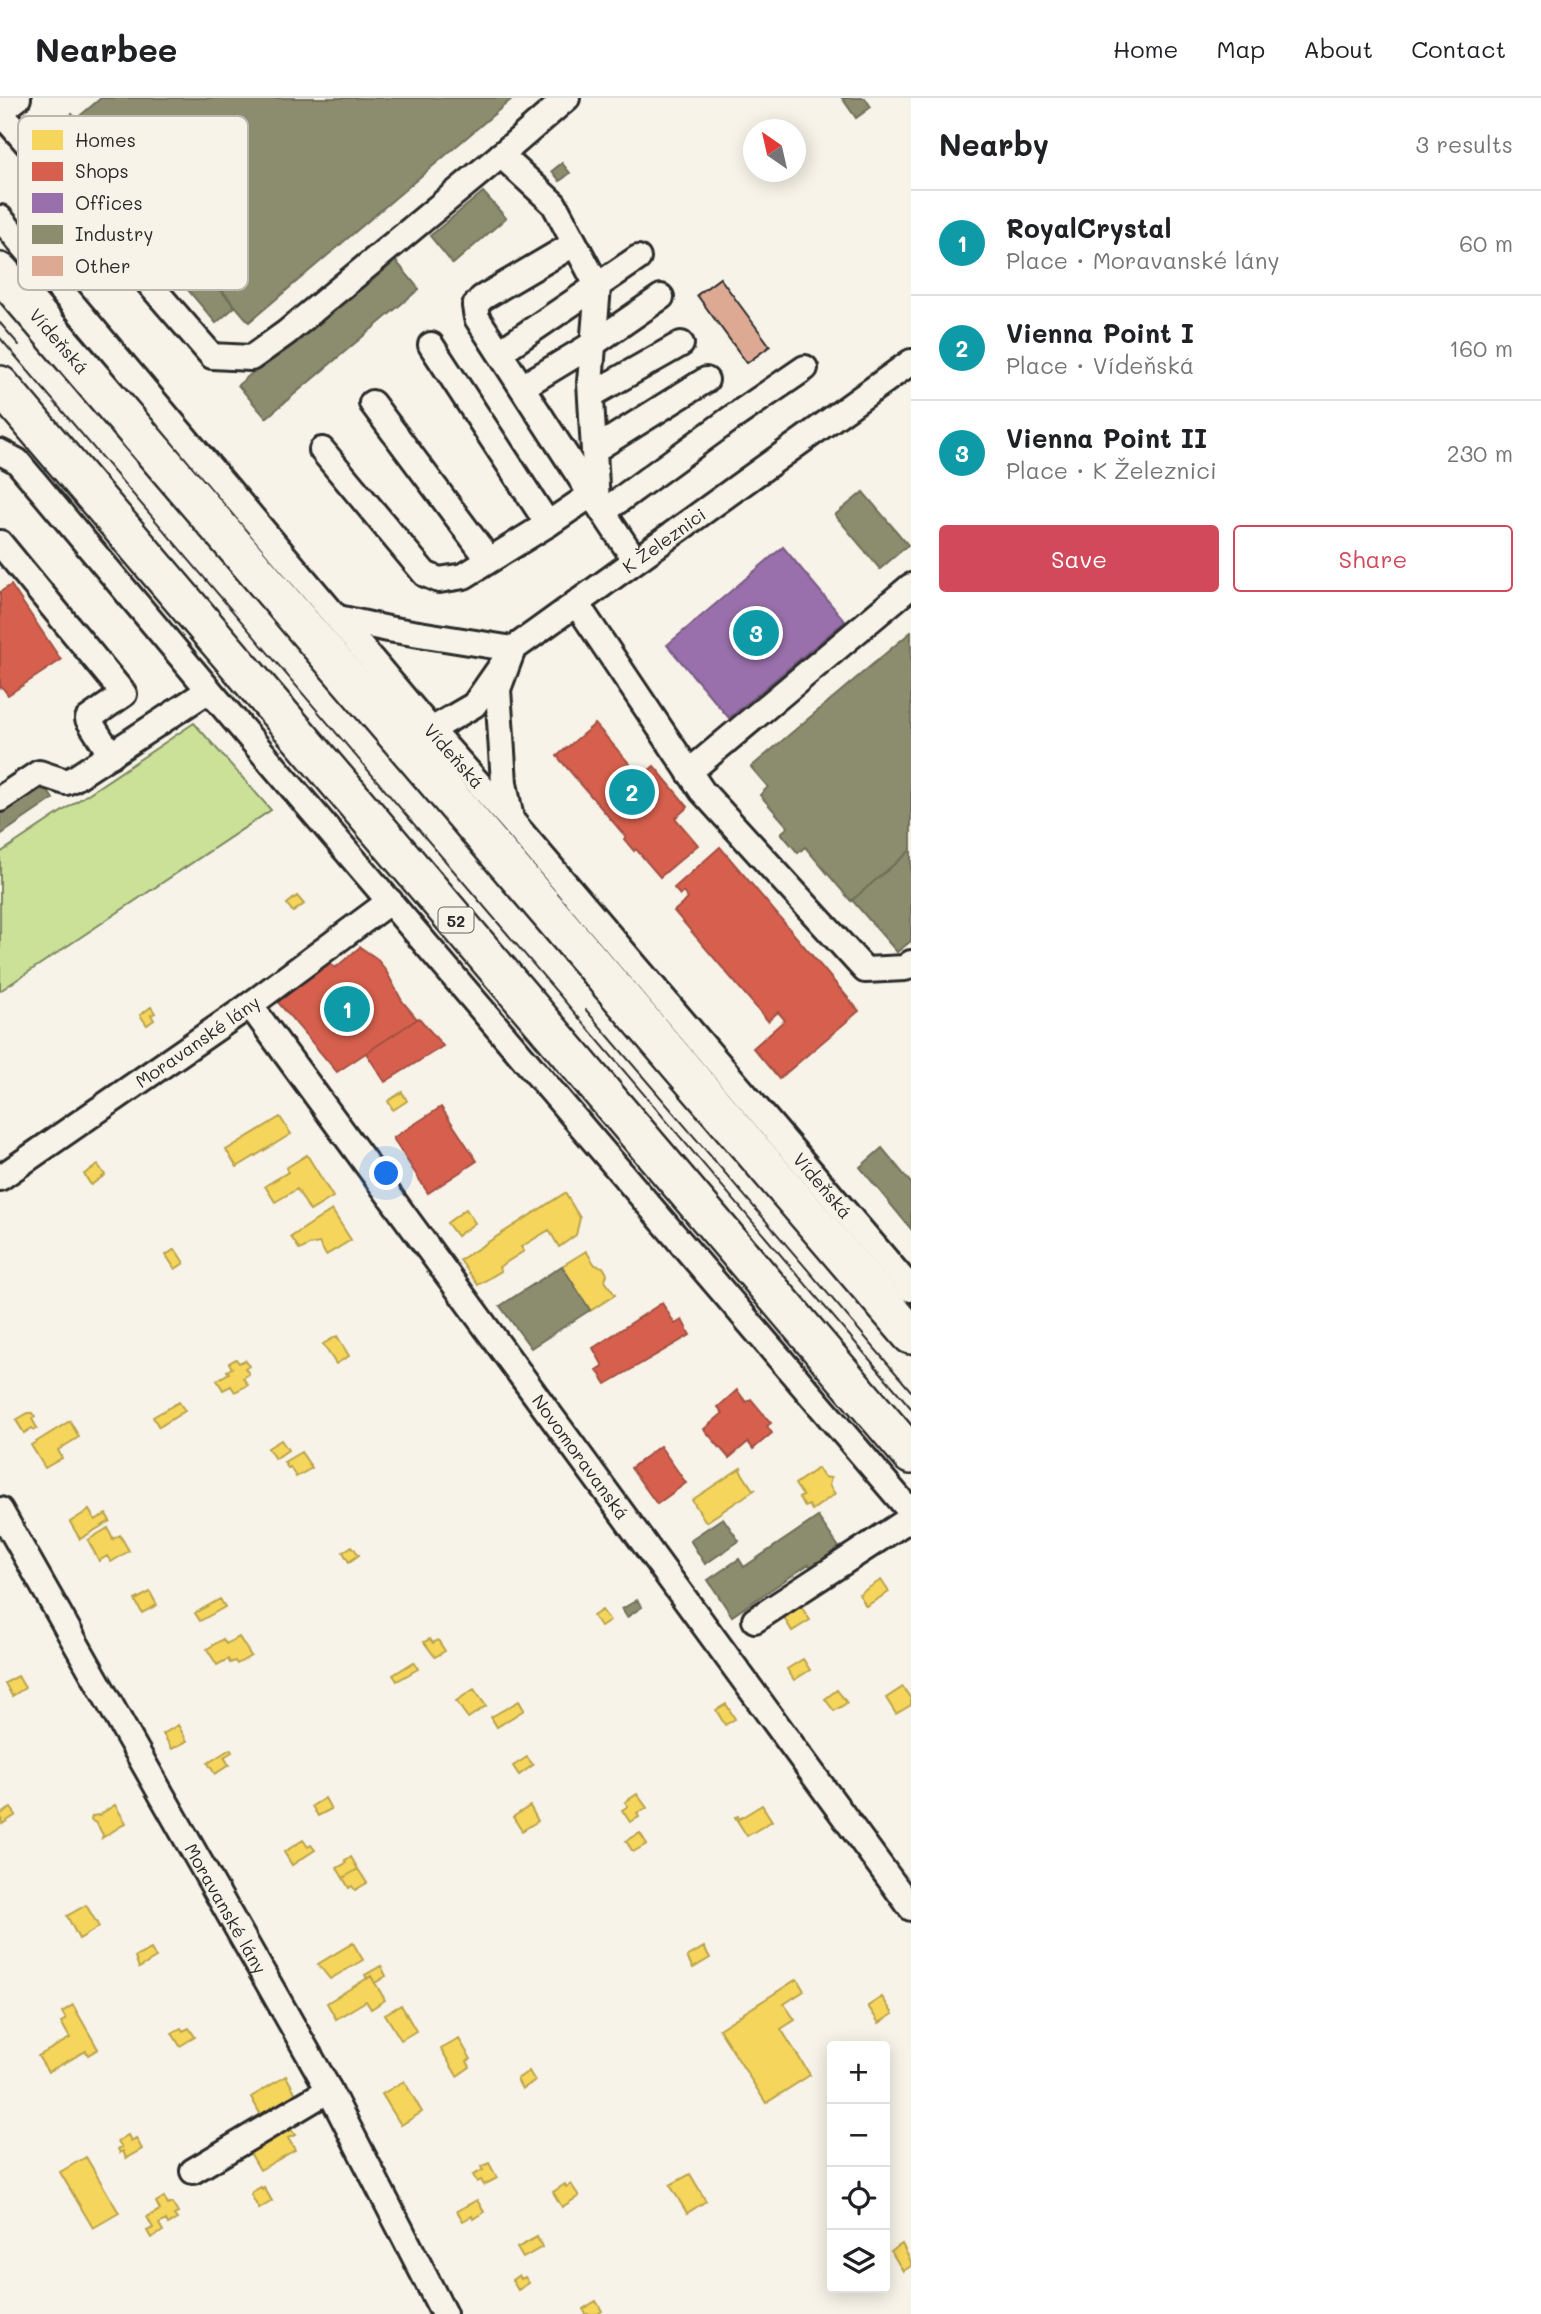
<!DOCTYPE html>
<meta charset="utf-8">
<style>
:root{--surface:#fff;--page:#f6f6f6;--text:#202124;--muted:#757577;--line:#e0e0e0;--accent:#d1495b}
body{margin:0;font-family:Mali,sans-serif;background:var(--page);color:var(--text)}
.controls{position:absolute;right:21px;bottom:21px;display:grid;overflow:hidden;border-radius:7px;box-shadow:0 4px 18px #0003}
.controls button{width:63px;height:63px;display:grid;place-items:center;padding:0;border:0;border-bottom:2px solid var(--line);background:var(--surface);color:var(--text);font:35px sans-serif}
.compass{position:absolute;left:743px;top:21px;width:63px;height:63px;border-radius:50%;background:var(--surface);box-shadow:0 4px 18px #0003;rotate:326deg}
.you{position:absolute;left:387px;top:1076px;width:24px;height:24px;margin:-18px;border:5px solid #fff;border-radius:50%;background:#1a73e8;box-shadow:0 0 0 10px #1a73e833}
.badge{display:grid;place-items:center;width:46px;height:46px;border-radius:50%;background:var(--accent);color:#fff;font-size:23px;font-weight:700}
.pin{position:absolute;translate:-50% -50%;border:4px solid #fff;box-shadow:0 2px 7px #0006}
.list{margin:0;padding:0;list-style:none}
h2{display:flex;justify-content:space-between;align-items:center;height:91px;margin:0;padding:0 28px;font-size:30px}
h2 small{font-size:23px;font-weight:400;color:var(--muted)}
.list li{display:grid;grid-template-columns:46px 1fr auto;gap:21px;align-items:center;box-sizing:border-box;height:105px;padding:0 28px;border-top:2px solid var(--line)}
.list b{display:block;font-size:26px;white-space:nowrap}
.list p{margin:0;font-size:23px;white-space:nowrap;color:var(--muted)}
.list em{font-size:23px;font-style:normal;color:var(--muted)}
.actions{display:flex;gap:14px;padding:21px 28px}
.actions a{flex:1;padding:16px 0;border:2px solid var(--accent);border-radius:7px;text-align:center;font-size:24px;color:var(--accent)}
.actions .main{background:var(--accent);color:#fff}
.icon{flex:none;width:38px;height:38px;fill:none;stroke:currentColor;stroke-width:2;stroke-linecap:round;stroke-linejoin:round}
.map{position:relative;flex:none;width:911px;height:2216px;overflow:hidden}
header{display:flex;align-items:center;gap:42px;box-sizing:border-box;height:98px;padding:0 35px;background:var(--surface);border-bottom:2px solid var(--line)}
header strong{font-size:33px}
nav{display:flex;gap:38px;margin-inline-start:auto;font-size:24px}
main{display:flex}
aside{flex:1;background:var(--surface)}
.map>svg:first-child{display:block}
</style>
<header>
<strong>Nearbee</strong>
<nav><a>Home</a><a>Map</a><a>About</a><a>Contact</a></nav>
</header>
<main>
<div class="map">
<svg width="911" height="2216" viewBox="0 0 911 2216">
<rect width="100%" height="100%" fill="#f7f3e8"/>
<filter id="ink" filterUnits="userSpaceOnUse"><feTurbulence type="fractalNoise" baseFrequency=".0143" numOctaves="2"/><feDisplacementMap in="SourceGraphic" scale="14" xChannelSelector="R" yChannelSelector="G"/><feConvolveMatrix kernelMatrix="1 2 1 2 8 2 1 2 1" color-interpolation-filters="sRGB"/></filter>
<g filter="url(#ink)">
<path fill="#cbe197" stroke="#7b8661" stroke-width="2" d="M194,625L271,712L0,893V755Z"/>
<path fill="#f6d55c" stroke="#b9a24d" stroke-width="2" d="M297,798L304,806L293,814L287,806Z
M151,909L155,915L151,917L154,922L147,927L140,917Z
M402,994L407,1003L393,1012L388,1003Z
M280,1019L291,1036L237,1069L226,1052Z
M307,1057L333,1099L310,1113L297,1091L275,1104L265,1088L288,1074L286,1070Z
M98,1067L105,1077L91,1087L84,1076Z
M565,1095L580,1120L576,1137L559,1149L549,1132L521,1149L524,1153L499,1169L501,1173L478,1187L460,1162Z
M466,1111L475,1125L457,1138L447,1125Z
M332,1112L351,1142L326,1157L319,1145L309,1147L300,1152L291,1139Z
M175,1151L184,1165L175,1171L166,1157Z
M586,1153L595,1167L603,1169L607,1176L605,1183L615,1197L590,1213L562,1168Z
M337,1238L349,1258L336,1266L323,1246Z
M236,1261L239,1265L245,1262L249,1268L245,1270L249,1276L243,1280L248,1287L235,1294L231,1288L223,1292L217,1282L229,1275L227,1273L232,1270L229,1265Z
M179,1304L185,1313L159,1329L153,1319Z
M28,1315H32L35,1319L32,1321L37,1330L34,1332L32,1330L24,1335L16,1322Z
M70,1323L79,1339L58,1352L62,1360L45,1370L31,1347Z
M281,1342L288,1352L275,1361L268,1350Z
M301,1354L312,1370L296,1379L290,1369L288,1370L284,1364Z
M742,1369L740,1372L753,1392L756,1391L706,1424L692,1402Z
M818,1370L824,1379L831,1380L829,1387L835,1396L812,1412L809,1407L805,1409L799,1400L803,1398L795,1386Z
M89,1412L95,1422L106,1416L110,1423L80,1441L70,1424Z
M108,1430L113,1441L120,1437L129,1453L111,1464L107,1458L99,1463L88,1442Z
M352,1448L359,1457L349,1464L343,1454Z
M881,1482L889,1494L866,1508L859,1496Z
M150,1494L157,1507L142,1515L135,1502Z
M220,1501L225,1509L200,1523L195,1515Z
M800,1507L810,1522L792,1533L783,1518Z
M602,1512L610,1523L601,1529L593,1518Z
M239,1539L251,1558L237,1566L235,1563L230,1565L228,1561L217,1567L207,1551L223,1541L226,1546Z
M430,1541L433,1545L438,1542L445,1553L435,1559L424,1544Z
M803,1561L810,1572L794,1582L787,1571Z
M414,1564L418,1571L397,1583L393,1577Z
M18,1578L25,1590L12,1598L5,1585Z
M903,1589L911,1601V1607L896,1616L886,1600Z
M474,1591L486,1608L468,1620L456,1603Z
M837,1592L847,1605L834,1613L825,1601Z
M519,1603L524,1612L497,1629L491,1619Z
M726,1606L735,1621L725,1627L716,1612Z
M178,1627L187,1643L172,1651L163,1636Z
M230,1651L232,1654L224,1659L229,1667L215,1676L208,1665Z
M527,1659L533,1667L519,1677L513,1668Z
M637,1696L647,1710L637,1715L639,1719L630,1724L622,1712L628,1708L625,1704Z
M325,1700L331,1711L318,1718L312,1708Z
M115,1707L126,1725L102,1740L103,1737L97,1726L91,1722L92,1718L99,1717Z
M762,1707L772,1723L747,1738L735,1719L738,1718L739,1721Z
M530,1708L538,1723L522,1733L513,1719Z
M11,1710L16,1717L2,1726L0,1716Z
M640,1735L647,1746L633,1754L626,1743Z
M303,1742L308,1749L311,1747L315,1752L292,1767L284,1754Z
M351,1759L358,1771L343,1780L337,1770L346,1765L345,1762Z
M358,1771L367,1785L355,1792L352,1788L349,1790L343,1780Z
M86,1807L99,1829L79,1841L67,1818Z
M353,1845L363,1862L330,1881L318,1866Z
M704,1849L710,1860L693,1870L687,1859Z
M151,1851L156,1860L139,1870L135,1859Z
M381,1868L386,1878L375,1885L371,1878L367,1881L365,1877Z
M371,1878L385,1902L371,1911L366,1903L336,1921L327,1905Z
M797,1881L804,1893L784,1906L795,1922L781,1931L810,1977L766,2005L719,1931Z
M882,1899L893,1916L879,1925L868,1908Z
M73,1907L98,1951L88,1957L86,1953L48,1974L38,1958L70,1940L61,1924L66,1921L62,1914Z
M401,1907L416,1933L401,1942L385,1916Z
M181,1930L183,1933L189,1930L195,1939L180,1948L172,1935Z
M459,1941L471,1961L467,1963L470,1969L457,1978L441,1951Z
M529,1973L535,1983L522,1991L517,1981Z
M286,1978L297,1998L262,2019L251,1999Z
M404,1983L422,2014L401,2027L382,1996Z
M290,2030L295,2037L288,2040L295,2052L260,2072L249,2053Z
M128,2037L131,2043L136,2040L142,2051L126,2060L123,2053L120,2055L118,2051L122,2049L118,2043Z
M86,2059L119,2115L93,2130L60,2074Z
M489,2065L497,2080L484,2087L481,2082L477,2084L473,2077L483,2072L481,2069Z
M690,2076L706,2103L687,2115L670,2087Z
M565,2086L566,2089L571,2086L579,2098L562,2109L553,2094Z
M261,2089L262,2091L264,2089L272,2103L259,2111L251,2097L252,2094Z
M164,2099L168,2107L172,2105L178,2115L174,2117L177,2121L168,2126L166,2122L159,2126L163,2133L151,2140L147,2133L153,2130L147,2119L160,2112L156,2104Z
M477,2102L484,2114L473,2121L472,2118L463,2123L457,2113Z
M537,2139L542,2149L523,2160L517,2150Z
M902,2146L911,2164V2168L903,2173L891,2153Z
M519,2177L521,2181L525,2179L529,2185L518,2192L512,2182Z
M596,2203L602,2213L598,2216H585L583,2211Z"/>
<path fill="#d6604d" stroke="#a35043" stroke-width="2" d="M11,487L61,562L8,597L2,589L0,590V494Z
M595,626L641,679L654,668L688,709L675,720L698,747L660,779L636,751L634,753L624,741L626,739L557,658Z
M720,749L859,913L779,981L753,950L785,922L778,914L768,923L674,813L688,801L683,794L680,797L674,790Z
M360,849L376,860L385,871L402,903L417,921L419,920L337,974L277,903L327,861L335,870Z
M419,920L443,948L385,984L366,955Z
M441,1009L477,1063L428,1095L393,1040Z
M662,1205L675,1226L682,1222L690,1237L606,1286L597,1272L603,1268L593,1250Z
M737,1292L746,1304L751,1301L771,1325L767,1328L772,1335L753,1351L748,1344L729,1360L704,1331L723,1315L718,1309Z
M660,1348L686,1385L657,1406L631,1370Z"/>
<path fill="#9970ab" stroke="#785b85" stroke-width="2" d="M783,449L845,523L729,620L667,547Z"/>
<path fill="#8c8c6e" stroke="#6f6f5a" stroke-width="2" d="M101,0H513L249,224L76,21Z
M842,0H865L871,9L856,20Z
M72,16L235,209L216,225L90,76V79L84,85L81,83L44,39Z
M562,65L570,75L560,83L552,73Z
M483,94L506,120L453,166L430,138Z
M391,157L419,191L266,320L238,287Z
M863,394L908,447L880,471L835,417Z
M911,534V752L851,803L805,749L798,755L781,735L788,729L760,697L768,689L751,669Z
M42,684L53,701L0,737V712Z
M911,752V843L897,854L852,802Z
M882,1050L911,1085V1131L860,1069Z
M562,1168L590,1212L531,1250L500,1208Z
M818,1419L843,1455L815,1475L809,1466L732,1518L708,1482L739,1461L744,1469Z
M723,1420L739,1443L705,1466L690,1442Z
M637,1502L642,1509L627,1519L622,1511Z"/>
<path fill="#dea993" stroke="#2b2b2b" stroke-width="2" d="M720,180L770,248L747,265L697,197Z"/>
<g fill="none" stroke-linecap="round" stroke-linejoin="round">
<g stroke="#2b2b2b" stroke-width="30">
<g id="minor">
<path d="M0,14L212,258L251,260L286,235L501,57L567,0"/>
<path d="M0,14L18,0"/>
<path d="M501,57L554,106L598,189L590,284L597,405L635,462"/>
<path id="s1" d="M0,120L431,632L511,722L911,1191"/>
<path d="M574,146L482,200L475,208L477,220L596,404"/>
<path d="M431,247L548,426L592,396"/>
<path d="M500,254L638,160"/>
<path d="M522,289L593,246L661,199"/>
<path d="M591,297L681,246"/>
<path d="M372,305L489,462"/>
<path d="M322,352L425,476L439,482L464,478L548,426"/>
<path d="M594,352L706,282"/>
<path d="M0,354L17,363L209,592L911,1414"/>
<path d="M603,414L729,322L805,270"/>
<path d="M0,445L124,596L88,621L111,657"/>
<path d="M576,505L702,693L865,872L905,870L911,865"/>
<path d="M338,520L388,531L513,551L498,591L504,685L511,721"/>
<path id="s2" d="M431,632L474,607L513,551L911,264"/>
<path d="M689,674L911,488"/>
<path d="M0,701L39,675L66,684L75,680L209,592"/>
<path id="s3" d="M250,907L911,1810"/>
<path id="s4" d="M0,1080L250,907L390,803"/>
<path id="s5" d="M0,1412L329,1992L444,2216"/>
<path d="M755,1522L911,1420"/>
<path d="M193,2073L329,1992"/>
</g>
</g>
<g stroke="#2b2b2b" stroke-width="42">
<g id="highway">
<path id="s6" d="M0,174L911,1237"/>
<path d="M0,287L911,1357"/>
</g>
</g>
<use href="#minor" stroke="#f7f3e8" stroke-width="24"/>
<use href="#highway" stroke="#f7f3e8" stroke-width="37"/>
<path stroke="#2b2b2b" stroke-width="2" d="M0,225L19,247
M0,240L911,1310
M586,912L911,1293"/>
</g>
</g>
<g text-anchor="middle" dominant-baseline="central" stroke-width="7" stroke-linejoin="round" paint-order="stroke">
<rect fill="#f7f3e8" stroke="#686764" stroke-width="2" x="438.5" y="809.5" width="35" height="25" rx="5"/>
<g font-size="16" font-weight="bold" fill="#2b2b2b">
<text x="456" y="822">52</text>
</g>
<g font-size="18" fill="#2b2b2b" stroke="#f7f3e8">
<text stroke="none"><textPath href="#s6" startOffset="91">Vídeňská</textPath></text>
<text stroke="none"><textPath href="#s2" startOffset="304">K Železnici</textPath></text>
<text stroke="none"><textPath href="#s1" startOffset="704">Vídeňská</textPath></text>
<text stroke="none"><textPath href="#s4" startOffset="240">Moravanské lány</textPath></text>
<text stroke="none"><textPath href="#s1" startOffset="1270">Vídeňská</textPath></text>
<text stroke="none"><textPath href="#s3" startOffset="560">Novomoravanská</textPath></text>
<text stroke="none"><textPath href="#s5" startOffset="458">Moravanské lány</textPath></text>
</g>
</g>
<rect x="18" y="18" width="230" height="174" rx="10" fill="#f7f3e8" stroke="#bab7af" stroke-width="2"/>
<rect x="32" y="32" width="31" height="20" fill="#f6d55c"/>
<rect x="32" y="64" width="31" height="19" fill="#d6604d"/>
<rect x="32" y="95" width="31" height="20" fill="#9970ab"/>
<rect x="32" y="127" width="31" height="19" fill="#8c8c6e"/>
<rect x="32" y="158" width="31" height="20" fill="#dea993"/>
<g font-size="19" fill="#2b2b2b">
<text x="75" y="49">Homes</text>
<text x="75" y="80">Shops</text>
<text x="75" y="112">Offices</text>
<text x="75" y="143">Industry</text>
<text x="75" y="175">Other</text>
</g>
</svg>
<div class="controls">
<button>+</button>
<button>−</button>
<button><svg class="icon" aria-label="locate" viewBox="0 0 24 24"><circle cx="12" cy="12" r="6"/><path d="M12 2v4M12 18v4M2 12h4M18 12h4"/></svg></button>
<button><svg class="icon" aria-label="layers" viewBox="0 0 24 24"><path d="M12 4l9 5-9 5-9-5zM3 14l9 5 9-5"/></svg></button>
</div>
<svg class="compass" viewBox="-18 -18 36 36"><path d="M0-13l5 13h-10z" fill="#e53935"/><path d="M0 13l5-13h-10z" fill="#757577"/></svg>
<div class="you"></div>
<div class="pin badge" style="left:347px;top:911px;background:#0f9aa8">1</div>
<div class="pin badge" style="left:632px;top:694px;background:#0f9aa8">2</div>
<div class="pin badge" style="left:756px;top:535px;background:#0f9aa8">3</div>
</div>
<aside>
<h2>Nearby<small>3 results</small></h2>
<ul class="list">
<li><span class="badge" style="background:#0f9aa8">1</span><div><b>RoyalCrystal</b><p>Place · Moravanské lány</p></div><em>60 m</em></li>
<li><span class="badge" style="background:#0f9aa8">2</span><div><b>Vienna Point I</b><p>Place · Vídeňská</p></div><em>160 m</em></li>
<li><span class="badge" style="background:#0f9aa8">3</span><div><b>Vienna Point II</b><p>Place · K Železnici</p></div><em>230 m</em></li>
</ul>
<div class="actions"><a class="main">Save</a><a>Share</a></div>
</aside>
</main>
